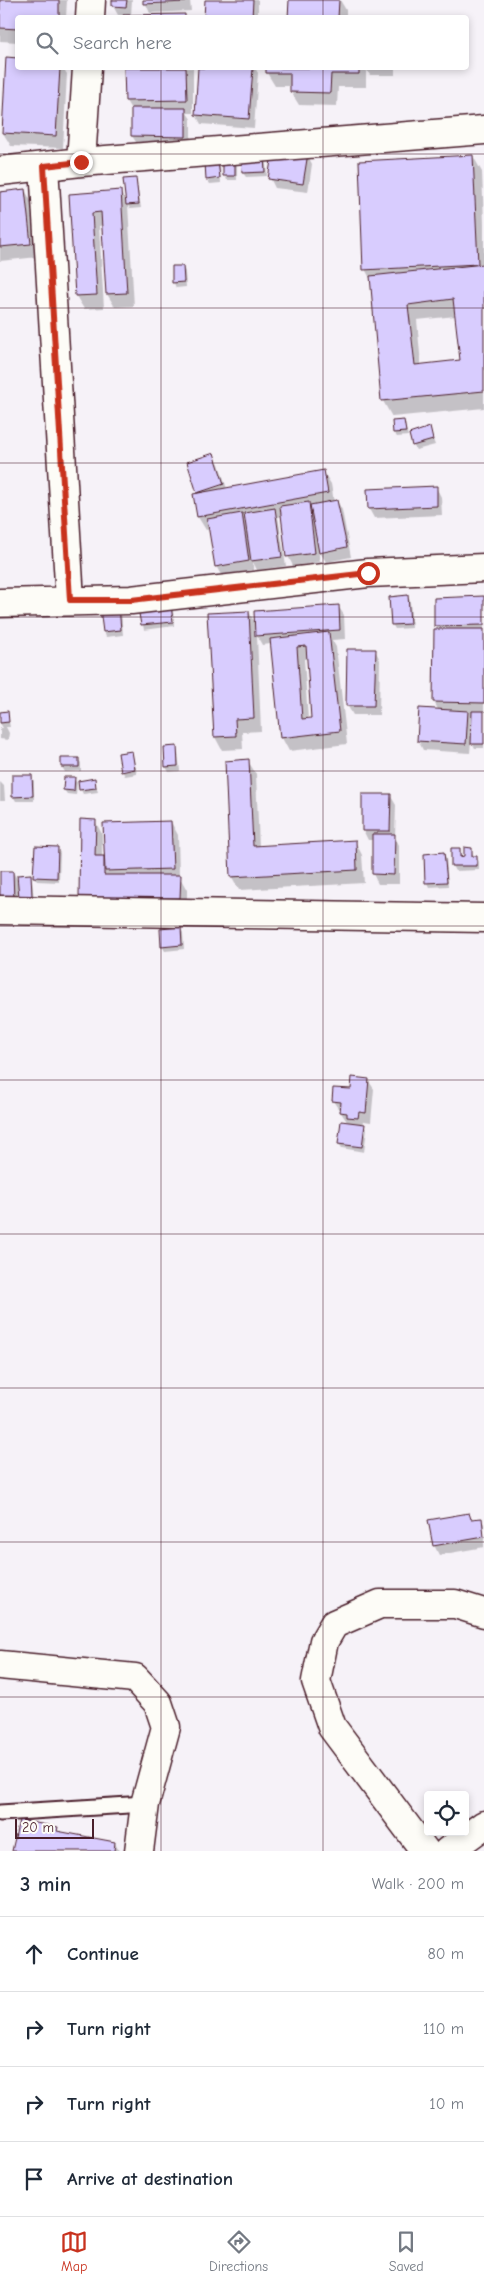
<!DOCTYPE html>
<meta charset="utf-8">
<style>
:root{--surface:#fff;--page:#f2f2f3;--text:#1f2937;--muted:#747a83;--line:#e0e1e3;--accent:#c8321e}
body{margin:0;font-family:"Comic Neue",sans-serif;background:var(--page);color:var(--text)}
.controls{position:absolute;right:15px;bottom:15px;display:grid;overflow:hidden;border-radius:5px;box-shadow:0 2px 8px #0003}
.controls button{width:45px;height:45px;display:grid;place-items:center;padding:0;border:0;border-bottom:1px solid var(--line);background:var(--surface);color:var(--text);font:25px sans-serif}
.scale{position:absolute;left:15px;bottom:12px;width:79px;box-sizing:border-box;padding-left:5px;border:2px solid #4a1f2b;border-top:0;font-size:14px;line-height:18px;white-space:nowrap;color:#4a1f2b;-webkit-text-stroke:4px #fdfcf7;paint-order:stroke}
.stop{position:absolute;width:15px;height:15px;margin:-11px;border:4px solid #c8321e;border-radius:50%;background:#fff}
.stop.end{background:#c8321e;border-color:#fff;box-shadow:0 1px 5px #0008}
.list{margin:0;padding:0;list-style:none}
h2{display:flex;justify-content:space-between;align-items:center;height:65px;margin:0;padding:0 20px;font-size:21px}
h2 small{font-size:16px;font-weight:400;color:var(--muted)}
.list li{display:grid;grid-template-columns:32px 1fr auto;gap:15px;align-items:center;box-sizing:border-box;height:75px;padding:0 20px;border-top:1px solid var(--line)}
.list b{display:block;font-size:19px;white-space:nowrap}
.list em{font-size:16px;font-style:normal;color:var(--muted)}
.icon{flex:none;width:28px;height:28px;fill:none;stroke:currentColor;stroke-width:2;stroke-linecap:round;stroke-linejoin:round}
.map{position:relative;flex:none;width:484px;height:1851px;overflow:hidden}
.search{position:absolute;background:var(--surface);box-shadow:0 2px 8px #0003;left:15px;right:15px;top:15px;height:55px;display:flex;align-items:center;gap:12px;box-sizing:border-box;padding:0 18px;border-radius:5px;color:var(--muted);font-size:19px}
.sheet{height:365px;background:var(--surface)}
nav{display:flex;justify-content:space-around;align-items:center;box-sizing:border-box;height:70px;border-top:1px solid var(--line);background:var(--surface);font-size:14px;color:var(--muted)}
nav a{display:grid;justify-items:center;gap:2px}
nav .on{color:var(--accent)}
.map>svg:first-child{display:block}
</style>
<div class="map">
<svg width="484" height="1851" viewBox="0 0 484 1851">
<rect width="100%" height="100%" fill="#f6f2f8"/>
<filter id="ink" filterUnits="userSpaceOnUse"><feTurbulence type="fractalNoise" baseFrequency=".02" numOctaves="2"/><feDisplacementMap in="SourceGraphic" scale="10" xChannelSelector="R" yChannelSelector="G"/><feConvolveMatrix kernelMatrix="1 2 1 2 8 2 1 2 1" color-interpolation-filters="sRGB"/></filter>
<g filter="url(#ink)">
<path fill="#0003" fill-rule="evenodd" d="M0,0H67L66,18H18V42L0,41Z
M113,0H132L131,16L184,15L186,18H124V16L118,15L113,6Z
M144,0H190L191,11L150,13Z
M206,0H258V18H205Z
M290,0H340L346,10V18H290Z
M18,68H63L67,74L63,148L11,146L3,133Z
M126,68H193V113H187L191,119V146L138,145L132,136V111L126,101Z
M199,68H255L258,73L254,128L201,124L196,115Z
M267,68H395V75H370L366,69V87H338L337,106L299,105L291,92V86H275L267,73Z
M307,154L312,164L308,192L275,188L270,178Z
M473,156L482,172L484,223V408L392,417L383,401L372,282L365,269ZM456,316L461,361L421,365L417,320Z
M264,159L266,164L267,176L246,177L243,173Z
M234,160L237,164V180H227L225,176Z
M218,162L220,167L221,183L210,184L207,179Z
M135,179L137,184L141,208L130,209L128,205L134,306L115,307L107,294L103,225L99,226L104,308L84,309L76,296L70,195L120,192L127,204Z
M25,190L32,203L38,257L0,261V193Z
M183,267L185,272L186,287L176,288L174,283L173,268Z
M404,422L408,436L397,437L394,433Z
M429,429L435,445L416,450L413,445Z
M214,455L219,464L227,489L323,471L331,484L334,502L337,501L342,510L351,557L326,562L318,549L320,562L293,566L288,556L283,516L278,517L286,566L257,570L253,562L254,570L221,575L216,566L210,529L206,530L198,517L194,495L199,494L198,492Z
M436,487L441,497L442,515L374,518L369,509Z
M408,597L410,601L412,628L395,629L392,624Z
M484,597V748H475L471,741L470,753L423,750L418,740L439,711L434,702L436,630H438L436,626L435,599Z
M170,606L173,610L174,626L144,630L140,609Z
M338,606L344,615L345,639L332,640L336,647L347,744L289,751L282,738L271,644L262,645L257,636L261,731L242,732L243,749L222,750L215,737L209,614L249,612L256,625ZM304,659H309L312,719L308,720Z
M101,610L121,612L123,635L106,637L104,632Z
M375,650L380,660L379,715H353L347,705Z
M7,712L10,727H6L9,733L8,740L0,739V728H3L0,723V713Z
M176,747L178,752L180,771L169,772L166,767L165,748Z
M132,752L137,774L125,776L122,771Z
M63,759H78L81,763V771L65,772L62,767Z
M248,761L256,774L259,847L355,841L362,855L364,883L239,890L232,877Z
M31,776L34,781V801H16L13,796Z
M74,779L77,783L76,795L67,794L64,790Z
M94,779L98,792L83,794L81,790Z
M0,782L4,786L5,801H0Z
M390,795L396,805L395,837L399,845V884H378L373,874V840H368L363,830Z
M95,821L102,834V857L171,822L178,835L179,876L187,890V911H88Z
M57,848L60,853L59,882L37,881L34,877Z
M460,849L462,858H465L471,849L474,857H477L479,862V870L455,871L452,866Z
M444,854L446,858L448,886L429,887L427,883Z
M13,872L19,883L30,876L32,880L34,901H23L19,894V910L0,873Z
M181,929L183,933L184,949L165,951L162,946Z
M368,1080L374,1089L371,1122L364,1121L363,1125L367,1130L364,1152L342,1148L339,1144L348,1123L333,1101Z
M469,1514L472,1520L481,1519L484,1524V1547L439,1555L434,1545Z
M57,1828L59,1833L115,1843L119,1851H14Z"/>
<path fill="#d8ccfe" stroke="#4a1f2b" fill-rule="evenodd" d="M0,0H59V17L18,18V29L0,28Z
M112,0H127L126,7L112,6Z
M143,0H186V2L143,4Z
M205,0H253L252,18H204Z
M289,0H339L338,18H288Z
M185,14V18H123V15Z
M6,57L18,58V68H60L56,136L2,133Z
M124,68H186L187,100L125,101Z
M198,68H253L249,119L195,115Z
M266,68H359V74H331L330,93L290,92V73H266Z
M131,108H186V137L131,136Z
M273,148L308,153L303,184L268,179Z
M473,155L478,264L363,270L359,161Z
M264,158L265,172L242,173L241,159Z
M223,159H235V176H223Z
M218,161L220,178L206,180L205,162Z
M136,178L139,204L126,205L123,179Z
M25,189L31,244L0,247V192Z
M121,190L127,293L106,294L101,212L92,213L97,295L75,296L69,194Z
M484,264V391L381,401L370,276ZM453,299L460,360L415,365L408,305Z
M172,266H183L184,282L172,283Z
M404,420L406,432L393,433L392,421Z
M430,427L433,440L412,446L409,434Z
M214,453L224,484L197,493L187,462Z
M324,470L328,493L197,517L193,494Z
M437,486V506L368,509L367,489Z
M337,500L347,547L319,553L310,505Z
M309,502L315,553L286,557L280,506Z
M275,508L282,557L251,561L244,513Z
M242,513L249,561L215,567L207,519Z
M408,595L410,624L391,625L389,597Z
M484,596V625L434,626V598Z
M171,604L173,622L141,625L138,608Z
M339,605L340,630L255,636L254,611Z
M119,607L121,630L103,632L100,609Z
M249,611L254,718L235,719L236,736L214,737L207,613Z
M434,629H484V703L433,702Z
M329,632L340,731L280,738L270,639ZM306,646L311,718L302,719L297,647Z
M347,649H376L374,706H346Z
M419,708L468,711L466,744L417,741Z
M8,711L9,722L0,723V712Z
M472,711H484V744H471Z
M177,746L178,766L165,767L164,747Z
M132,751L135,769L121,772L118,753Z
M61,758H79V767H61Z
M249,759L253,846L356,840L357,870L230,877L225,761Z
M12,775H32L33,796L12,797Z
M64,777H75L74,791L63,790Z
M95,778L96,788L79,790L78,781Z
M362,794H391L390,831H362Z
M80,819L96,820L95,856H104V875H181L180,898H79Z
M171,821L173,869L105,871L103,823Z
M372,834H395L394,875L372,874Z
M35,846L58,847L57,878L33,877Z
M464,847L472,848V856H477V866H451V848H460V857L464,856Z
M444,852L447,882L425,883L424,854Z
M0,871H13L14,901H0Z
M31,874L32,896L19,897L17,875Z
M181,927L182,945L161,947L160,929Z
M352,1077L369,1079L366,1113L359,1112L358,1118L347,1117V1113L340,1112L341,1102L332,1101L333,1088L351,1089Z
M341,1121L365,1124L362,1147L338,1144Z
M469,1513L471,1519L482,1518L484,1537L433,1546L428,1520Z
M19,1820L58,1827L57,1831L115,1842L114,1851H12Z"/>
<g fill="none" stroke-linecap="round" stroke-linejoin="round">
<g stroke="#4a1f2b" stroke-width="19">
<path id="service" d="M0,1813L145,1804"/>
</g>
<g stroke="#4a1f2b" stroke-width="31">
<path id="minor" d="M90,18L91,0
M81,162L87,68
M44,166L70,600
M0,171L81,162L484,130
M0,603L131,600L368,573L484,568
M0,910L484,918
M0,1665L135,1678L158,1703L166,1727L145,1804L139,1851
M425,1851L332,1727L316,1681L324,1641L334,1624L380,1604H455L484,1613
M448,1851L484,1825"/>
</g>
<use href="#service" stroke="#fdfcf7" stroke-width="15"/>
<use href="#minor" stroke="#fdfcf7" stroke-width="28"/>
</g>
</g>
<g fill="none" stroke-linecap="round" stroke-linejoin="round" filter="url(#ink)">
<path stroke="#c8321e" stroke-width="6" d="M81,162L44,166L70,600H131L368,573"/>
</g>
<path fill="none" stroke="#4a1f2b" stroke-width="1" stroke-opacity="0.55" d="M161,0V18M323,0V18M161,68V1851M323,68V1851M0,154H484M0,308H484M0,463H484M0,617H484M0,771H484M0,926H484M0,1080H484M0,1234H484M0,1388H484M0,1542H484M0,1697H484"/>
</svg>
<div class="controls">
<button><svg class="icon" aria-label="locate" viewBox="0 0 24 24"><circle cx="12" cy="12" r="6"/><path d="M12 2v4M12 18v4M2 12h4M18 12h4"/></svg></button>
</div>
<div class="scale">20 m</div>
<div class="stop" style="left:368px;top:573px"></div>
<div class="stop end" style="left:81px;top:162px"></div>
<div class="search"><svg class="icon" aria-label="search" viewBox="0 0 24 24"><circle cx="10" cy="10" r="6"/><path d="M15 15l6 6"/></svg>Search here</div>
</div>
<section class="sheet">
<h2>3 min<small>Walk · 200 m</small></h2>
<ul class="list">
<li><svg class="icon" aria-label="ahead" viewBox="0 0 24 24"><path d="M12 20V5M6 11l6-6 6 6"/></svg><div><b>Continue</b></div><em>80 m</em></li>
<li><svg class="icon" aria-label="right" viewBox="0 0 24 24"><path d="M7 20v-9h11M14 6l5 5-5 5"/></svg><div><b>Turn right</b></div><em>110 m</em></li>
<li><svg class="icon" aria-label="right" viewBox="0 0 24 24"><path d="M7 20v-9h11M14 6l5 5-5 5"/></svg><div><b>Turn right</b></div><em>10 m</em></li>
<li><svg class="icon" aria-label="arrive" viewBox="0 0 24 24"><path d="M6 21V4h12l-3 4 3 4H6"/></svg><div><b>Arrive at destination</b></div></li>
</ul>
</section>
<nav>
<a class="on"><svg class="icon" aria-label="map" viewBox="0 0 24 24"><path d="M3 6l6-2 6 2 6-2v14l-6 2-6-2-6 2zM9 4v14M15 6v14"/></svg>Map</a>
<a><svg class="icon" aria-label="directions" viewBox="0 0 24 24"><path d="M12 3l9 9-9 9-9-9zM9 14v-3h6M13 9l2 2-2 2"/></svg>Directions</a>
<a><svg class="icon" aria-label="saved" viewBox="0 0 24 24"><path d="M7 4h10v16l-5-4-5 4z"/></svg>Saved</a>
</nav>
